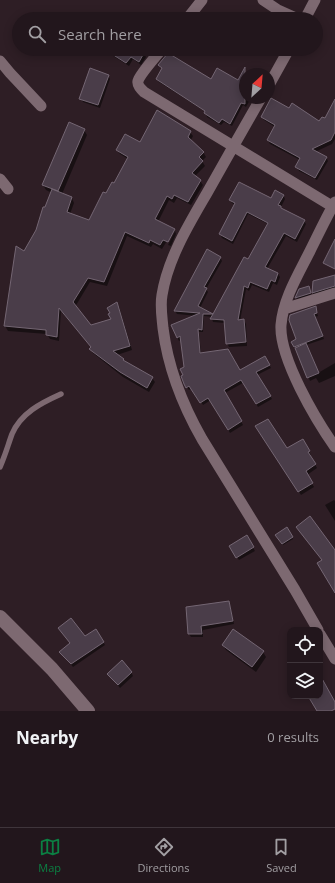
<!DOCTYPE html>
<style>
:root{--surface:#22161c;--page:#2a1f25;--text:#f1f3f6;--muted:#a29fa3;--line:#3f353b;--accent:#0b8043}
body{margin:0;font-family:"Open Sans",sans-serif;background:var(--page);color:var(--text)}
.controls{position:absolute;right:12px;bottom:12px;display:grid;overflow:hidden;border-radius:8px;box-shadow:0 2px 10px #0003}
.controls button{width:36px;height:36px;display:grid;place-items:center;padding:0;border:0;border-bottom:1px solid var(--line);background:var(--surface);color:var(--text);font:20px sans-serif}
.compass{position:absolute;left:239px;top:68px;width:36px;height:36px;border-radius:50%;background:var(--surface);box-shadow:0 2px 10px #0003;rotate:26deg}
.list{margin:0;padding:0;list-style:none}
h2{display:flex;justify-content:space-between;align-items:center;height:52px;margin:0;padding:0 16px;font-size:17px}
h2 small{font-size:13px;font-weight:400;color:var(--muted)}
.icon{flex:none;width:22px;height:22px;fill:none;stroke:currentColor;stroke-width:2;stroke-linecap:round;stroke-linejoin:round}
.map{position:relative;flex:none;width:335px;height:711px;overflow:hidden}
.search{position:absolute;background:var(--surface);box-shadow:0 2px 10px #0003;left:12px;right:12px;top:12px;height:44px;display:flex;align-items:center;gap:10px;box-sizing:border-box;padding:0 14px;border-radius:22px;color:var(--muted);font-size:15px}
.sheet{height:116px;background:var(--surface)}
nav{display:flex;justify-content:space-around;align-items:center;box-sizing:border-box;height:56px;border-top:1px solid var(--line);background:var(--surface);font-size:11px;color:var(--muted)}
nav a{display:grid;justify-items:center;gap:2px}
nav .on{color:var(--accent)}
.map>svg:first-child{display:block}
</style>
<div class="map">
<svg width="335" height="711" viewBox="0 0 335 711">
<rect width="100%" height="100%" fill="#2e1e25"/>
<path fill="#0007" fill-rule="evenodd" d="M110,49H136L144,54L146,57L141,65L133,59L129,66L110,54L108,51Z
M159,65L211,80L238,82L245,80V98H251L246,107L243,105L232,126L224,122L221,125L207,117L206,112L159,82L157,79L163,70Z
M108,75L110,79L100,108L83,102L81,99Z
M335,101V139L332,144L315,152L326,157L328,161L317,180L299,171L297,167L300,160L270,144L268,140L275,127L264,120L262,117L290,109L320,123L325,120Z
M84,130L87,135L62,194L72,198L74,203L70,214L90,221L106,195L115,184L128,159L120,154L117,150L140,143L190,132L193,136L191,140L203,152L206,157L202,161L205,166L195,176L200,181L203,185L191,205L177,198L174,203L169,200L158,222L175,231H173L162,249L153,244L151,247L127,236L107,286L90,282L75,307L91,326L112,320L117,303L119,307L132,350L117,355L123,360L125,363L152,378L155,382L149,392L123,377L93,353L91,349L92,348L61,311L59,341L50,339L47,334L8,331L5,326L17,248L24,252L37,231L52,193L46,190L43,185Z
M283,195L285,199L281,207L283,210L304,221L306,224L297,242L286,236L267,269L278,274L280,277L277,285L273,283L269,292L252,285L249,291L246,289L240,321L244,320L246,324L247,346L229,347L227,343L225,323L213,322L212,319L213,317L204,316L203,332H199L201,354L239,372L265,358L271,368L257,375L272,399L258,407L243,383L225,393L243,425L230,433L211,400L203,405L192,388L189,390L187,387L184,375L185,367L182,339L179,341L177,337L197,316L177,314L175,311L220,257L222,261L206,289L208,292L200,308L214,315L249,260L268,224L248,214L233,244L222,238L220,234L235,205L232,203L230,200H271ZM198,312L209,313L211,315L198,314Z
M175,231L176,234L171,246L168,245Z
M335,278V290L315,296L313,293Z
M309,289L311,295L297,299L299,290Z
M315,308L318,316L315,317L324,339L306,345L318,373L335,363V376L319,383L316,378L310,381L295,346L297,340Z
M257,426L286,450L303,440L311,455H310L317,468L307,475L314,487L301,495Z
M334,500L335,501V521L325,505Z
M287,528L293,539L283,545L276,535Z
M246,536L255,551L239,560L230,546Z
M228,602L230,606L234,624L203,630V637H191L189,634Z
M96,630L105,645L73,667L61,653Z
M223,645L263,652L266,657L256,672L226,650Z
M131,672L133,676L120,688L109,674Z"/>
<path fill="#4a3d49" stroke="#746673" d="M104,49H138L144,53L139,62L131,57L126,63Z
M168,53L211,79L217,68L238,80L245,67V104L241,103L230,124L222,119L219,123L204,113L205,111L156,79L162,68L158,65Z
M90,68L109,75L98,105L79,99Z
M271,98L289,108L292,103L319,121L322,117L325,118L335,99V132L331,140L312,149L327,157L315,178L295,167L300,158L267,140L275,125L261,117Z
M157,110L191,131L188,137L204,152L199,157L203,161L192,173L201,180L188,202L174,195L172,199L167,196L155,219L175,229L168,242L163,240L160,245L150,240L149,243L125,232L104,282L88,278L73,302L91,325L111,319L108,314L110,313L107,308L117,302L130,346L113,351L124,359L123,360L153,377L147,388L120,372L89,349L91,347L59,308L57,337L46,335V330L4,326L16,246L24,251L36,230L43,207H45L52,189L72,197L67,212L89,220L103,192L106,193L112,182L114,183L128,157L116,150L125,134L140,142Z
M69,122L85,129L58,191L42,185Z
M239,182L271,198L275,190L284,195L278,205L281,206V208L305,220L295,239L284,233L265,267L278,273L275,282L271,280L267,289L250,282L248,288L244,286L238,320L244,319L246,342L226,344L224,320L210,319L213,314H203L202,330L198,329L200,353L228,349L240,370L265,356L270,365L256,372L271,396L256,404L241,380L224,390L242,421L228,430L208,398L200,403L189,386L186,388L184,384L181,376L183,375L180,369L184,367L180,336L177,338L171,325L200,313L174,311L207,249L221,257L204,287L207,288L198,306L213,314L244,257L248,259L268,223L247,212L232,241L219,234L235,203L229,200Z
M335,239V269L323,263Z
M335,275V286L312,293L313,281Z
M309,286L311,293L295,298L299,289Z
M316,306L317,313L314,314L323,336L294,347L291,342L296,339L289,320L290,315Z
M306,343L319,373L307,378L295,348Z
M268,419L287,448L303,439L310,451L308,452L316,464L306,471L313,483L298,492L255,426Z
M310,516L335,550V593L317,563L322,560L296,527Z
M287,527L293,537L282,544L275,535Z
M247,535L254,547L236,558L229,546Z
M229,601L233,621L201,626L202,634H188L186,607Z
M71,618L85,636L96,629L104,642L71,664L59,652L70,643L58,628Z
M233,629L264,651L252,667L222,645Z
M122,660L132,672L118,685L107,674Z
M320,675L335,702V709L331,711H317L308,696H320Z"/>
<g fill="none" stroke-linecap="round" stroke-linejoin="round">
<path stroke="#7d6971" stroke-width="5.5" d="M0,467C5,456 8,445 12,434C21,413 41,403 61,394"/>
<path stroke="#7d6971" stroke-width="11" d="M263,0L278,10L298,19
M187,19L202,0
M305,19L315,0
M162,49C157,55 140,74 138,81C137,85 141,89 144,92L335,208
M0,61L10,73L41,106
M269,85L289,49
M261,98C243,129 225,161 207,193C189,224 168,258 162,295C160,306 162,317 163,328C168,368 182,404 202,439L295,590L318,630
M0,179L8,189
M335,202C326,218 318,235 310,251C299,273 283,299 281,325C279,358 316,420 335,447
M284,309L335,293
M320,634L335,659"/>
<path stroke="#7d6971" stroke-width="14" d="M0,617L52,669L88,711"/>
</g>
</svg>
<div class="controls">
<button><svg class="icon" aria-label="locate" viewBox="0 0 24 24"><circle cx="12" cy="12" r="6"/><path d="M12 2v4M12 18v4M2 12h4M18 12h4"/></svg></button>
<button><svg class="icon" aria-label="layers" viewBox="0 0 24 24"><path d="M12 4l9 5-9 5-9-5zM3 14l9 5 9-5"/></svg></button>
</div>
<svg class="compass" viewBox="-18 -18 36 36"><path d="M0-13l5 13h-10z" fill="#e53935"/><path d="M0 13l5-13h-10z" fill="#a29fa3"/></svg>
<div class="search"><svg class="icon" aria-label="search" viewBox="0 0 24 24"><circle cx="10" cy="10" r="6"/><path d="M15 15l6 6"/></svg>Search here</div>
</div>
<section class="sheet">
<h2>Nearby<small>0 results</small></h2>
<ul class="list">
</ul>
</section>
<nav>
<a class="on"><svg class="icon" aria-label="map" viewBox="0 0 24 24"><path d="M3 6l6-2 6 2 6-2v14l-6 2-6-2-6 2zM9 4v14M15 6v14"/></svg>Map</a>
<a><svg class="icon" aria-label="directions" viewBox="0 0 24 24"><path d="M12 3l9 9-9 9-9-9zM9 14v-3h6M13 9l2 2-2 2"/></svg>Directions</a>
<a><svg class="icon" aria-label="saved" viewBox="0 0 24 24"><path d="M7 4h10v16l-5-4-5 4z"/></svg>Saved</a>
</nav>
